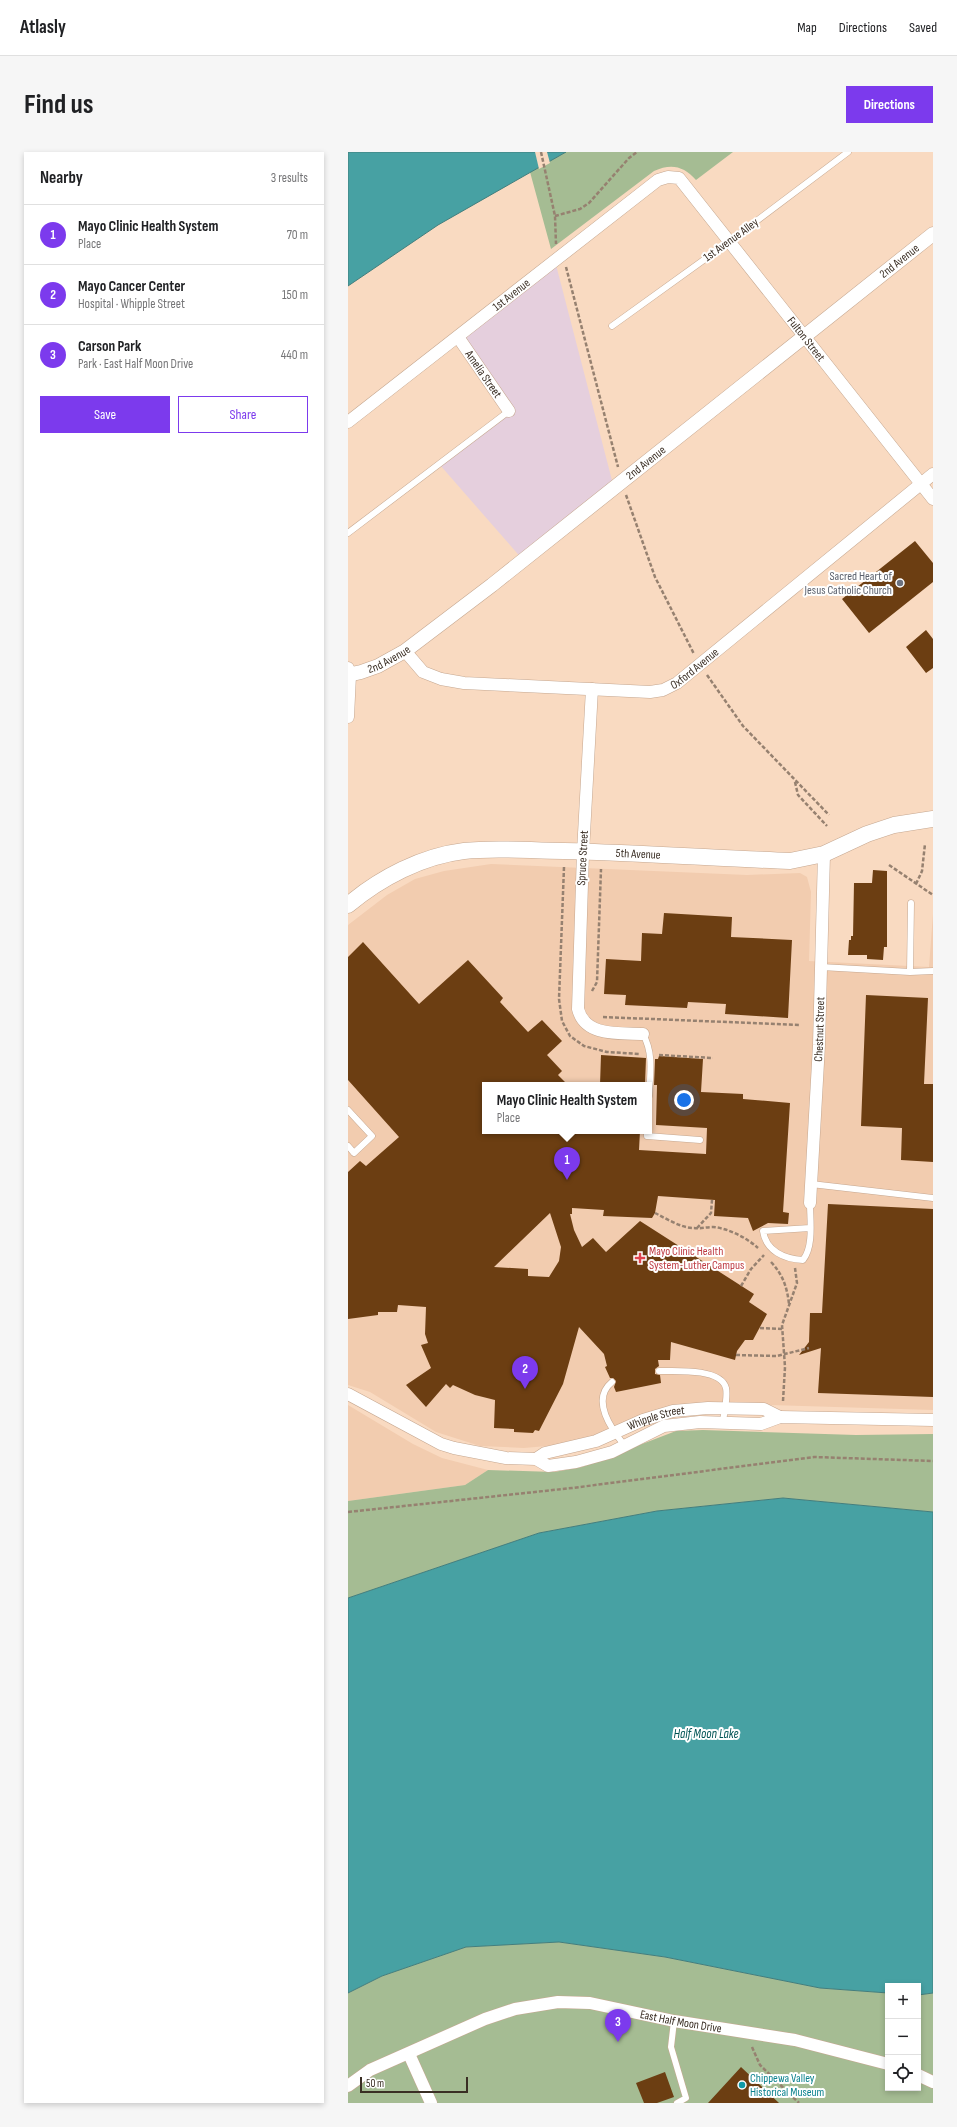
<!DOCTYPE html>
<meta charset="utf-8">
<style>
:root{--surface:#fff;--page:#f6f6f6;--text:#202124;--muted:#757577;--line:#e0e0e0;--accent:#7c3aed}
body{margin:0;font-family:"Sofia Sans Condensed",sans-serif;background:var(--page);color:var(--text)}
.controls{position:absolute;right:12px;bottom:12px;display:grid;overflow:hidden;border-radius:0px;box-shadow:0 2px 6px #0003}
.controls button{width:36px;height:36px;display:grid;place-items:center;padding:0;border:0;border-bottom:1px solid var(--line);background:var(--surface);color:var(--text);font:20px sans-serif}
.scale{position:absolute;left:12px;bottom:10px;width:108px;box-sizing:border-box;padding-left:4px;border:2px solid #3a2e24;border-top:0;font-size:11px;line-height:14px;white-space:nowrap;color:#3a2e24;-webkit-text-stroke:3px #fff;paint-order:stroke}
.you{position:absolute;left:336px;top:948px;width:14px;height:14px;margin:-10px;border:3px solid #fff;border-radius:50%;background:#1a73e8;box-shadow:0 0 0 6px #1a73e833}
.badge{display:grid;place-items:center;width:26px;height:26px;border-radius:50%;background:var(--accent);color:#fff;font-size:13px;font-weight:700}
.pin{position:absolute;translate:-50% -33px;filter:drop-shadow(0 1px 2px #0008)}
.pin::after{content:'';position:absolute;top:21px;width:14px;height:12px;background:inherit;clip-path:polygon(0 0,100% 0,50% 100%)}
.popup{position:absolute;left:134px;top:930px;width:170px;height:52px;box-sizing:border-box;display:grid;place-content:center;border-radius:0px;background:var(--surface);filter:drop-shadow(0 1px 3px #0005);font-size:13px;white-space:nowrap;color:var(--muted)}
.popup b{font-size:15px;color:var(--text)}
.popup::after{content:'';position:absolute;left:50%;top:100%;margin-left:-8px;border:8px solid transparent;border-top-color:var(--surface)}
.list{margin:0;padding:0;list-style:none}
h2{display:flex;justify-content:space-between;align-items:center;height:52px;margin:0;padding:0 16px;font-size:17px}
h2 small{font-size:13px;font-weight:400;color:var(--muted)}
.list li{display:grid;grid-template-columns:26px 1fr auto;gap:12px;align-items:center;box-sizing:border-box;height:60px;padding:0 16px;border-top:1px solid var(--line)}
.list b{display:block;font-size:15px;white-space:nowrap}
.list p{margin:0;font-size:13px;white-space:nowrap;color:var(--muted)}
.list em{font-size:13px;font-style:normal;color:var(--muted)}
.actions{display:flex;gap:8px;padding:12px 16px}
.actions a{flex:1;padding:9px 0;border:1px solid var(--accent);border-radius:0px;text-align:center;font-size:14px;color:var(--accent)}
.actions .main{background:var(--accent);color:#fff}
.icon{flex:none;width:22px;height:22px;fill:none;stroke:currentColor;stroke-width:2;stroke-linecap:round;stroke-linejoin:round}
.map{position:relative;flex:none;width:585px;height:1951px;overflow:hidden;border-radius:0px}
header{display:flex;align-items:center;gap:24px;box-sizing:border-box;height:56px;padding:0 20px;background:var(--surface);border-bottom:1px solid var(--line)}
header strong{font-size:19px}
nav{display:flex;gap:22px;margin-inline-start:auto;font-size:14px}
.intro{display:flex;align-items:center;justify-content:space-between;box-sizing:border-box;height:96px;padding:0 24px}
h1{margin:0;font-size:28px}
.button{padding:10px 18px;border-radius:0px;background:var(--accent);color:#fff;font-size:14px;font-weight:700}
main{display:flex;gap:24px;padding:0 24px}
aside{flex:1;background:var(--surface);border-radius:0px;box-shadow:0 2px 6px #0003}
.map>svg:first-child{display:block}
</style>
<header>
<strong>Atlasly</strong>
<nav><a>Map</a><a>Directions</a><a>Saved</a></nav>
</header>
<div class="intro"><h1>Find us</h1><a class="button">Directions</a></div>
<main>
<aside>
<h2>Nearby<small>3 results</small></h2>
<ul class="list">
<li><span class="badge">1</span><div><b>Mayo Clinic Health System</b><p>Place</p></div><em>70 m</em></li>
<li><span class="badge">2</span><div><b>Mayo Cancer Center</b><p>Hospital · Whipple Street</p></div><em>150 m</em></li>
<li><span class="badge">3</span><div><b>Carson Park</b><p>Park · East Half Moon Drive</p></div><em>440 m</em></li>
</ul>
<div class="actions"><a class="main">Save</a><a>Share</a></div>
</aside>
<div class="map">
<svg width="585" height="1951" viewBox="0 0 585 1951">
<rect width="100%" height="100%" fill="#f9dac1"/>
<path fill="#e5cfdd" d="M207,109L266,336L175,408L92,313L160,259L110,185Z"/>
<path fill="#f2ccaf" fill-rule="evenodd" d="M143,712L399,723L452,721L459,725L463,740L461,809L581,815L585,762V1258L361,1251L239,1287L210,1293L176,1296L132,1294L88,1280L22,1240L0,1233V773L39,743L67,727L96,719ZM137,933H301V979H137Z
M0,1253L65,1292L94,1306L140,1318L117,1333L0,1349Z"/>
<path fill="#a5bc93" d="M218,0H385L348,28C336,14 323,11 306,19L203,97L182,20Z
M355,1278L508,1283L585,1282V1360L435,1346L309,1359L191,1381L0,1446V1349L117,1333L140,1318L206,1320L234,1315L328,1279Z
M211,1790L317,1805L472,1836L540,1841V1936H570V1843L585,1841V1951H0V1841L34,1824L118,1795Z"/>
<path fill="#47a1a3" stroke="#437e7d" d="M0,0H218L90,73L0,134Z
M435,1346L585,1360V1841L570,1843V1834H540V1841L472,1836L317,1805L211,1790L118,1795L34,1824L0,1841V1446L191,1381L309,1359Z"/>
<path fill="#f9dac1" d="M187,0H199L202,11L191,17Z"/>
<path fill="#6c3e12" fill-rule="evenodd" d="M567,389L585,411V430L521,481L494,447Z
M578,478L585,487V516L578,521L558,495Z
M525,718L539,719V795H536L535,808L519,807V803H500L501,788H503V784H505L506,731H524Z
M316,761L384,765L383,785L444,788L440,866L377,862L378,852L340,850L339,856L277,853L278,843L256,842L258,807L293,809L294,781L314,782Z
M15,790L71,852L120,808L155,846L152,850L180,880L194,868L214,889L199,903L214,919L210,923L220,933H137V979H292L291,998L358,1002L359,976L308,973L309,933H306L307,907H310L311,904L355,907L353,940L395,942V947L442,951L435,1060L441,1061L440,1072L420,1071L405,1079L400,1066L366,1064L367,1048L310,1044L307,1061L304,1066L255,1064L256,1058L224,1056V1062H222L226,1078L234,1095L245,1086L258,1100L292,1069L406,1142L401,1150L419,1162L405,1188H397L389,1199L387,1208L323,1190L322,1208H310L311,1214L307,1217V1222L312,1223L313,1231L268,1240L266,1235L268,1229L265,1226H262L257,1215L259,1214L256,1202L231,1175L215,1232L191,1279L187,1278L185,1281L166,1280V1277L146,1276L147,1248L127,1243L105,1233L102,1236L98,1232L78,1255L58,1233L83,1216L73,1193L80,1191L77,1182L78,1155L50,1153L49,1160H30V1163L0,1167V1020L12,1009L18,1014L51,985L0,928V805ZM202,1061L213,1095L211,1109L201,1125L180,1124V1117L146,1115Z
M518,843L580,846L576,932H585V1010L553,1008L554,976L513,974Z
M253,903L298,906L297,933H252Z
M480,1052L585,1057V1245L470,1241L473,1196L451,1203L461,1190L462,1161H474Z
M393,1915L431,1951H360Z
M317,1920L326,1945L309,1951H296L288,1931Z"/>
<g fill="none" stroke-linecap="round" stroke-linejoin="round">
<g stroke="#c5a790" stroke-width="7">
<path id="service" d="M264,174L382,89L500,0
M0,381L161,259
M473,815L562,820L585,819
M562,820L563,751
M295,882C306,902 302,922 301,944
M0,958L24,984L6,1001L0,994
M299,979V984L352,988
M463,1032L585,1046
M462,1051C462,1068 466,1094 455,1108C436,1107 418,1099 415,1079L462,1076
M311,1219C327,1219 373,1216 378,1236C380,1246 376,1260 375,1270
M264,1230C242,1248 264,1278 277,1294
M326,1869L323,1895L338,1946L329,1951"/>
</g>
<g stroke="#c5a790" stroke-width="13">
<g id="minor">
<path id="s1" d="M110,185L161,259"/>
<path id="s2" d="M0,270L310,28L320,25L331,26L585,347"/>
<path id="s3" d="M57,499L75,520L93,527L116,531L302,540L315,538L329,531L585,322"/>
<path d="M0,516L2,523L0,565"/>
<path d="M244,537L235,700L230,857C237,885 271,881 295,882"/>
<path id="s4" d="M462,1051L471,893L476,702"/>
<path d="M0,1242L93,1292L106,1296L158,1306L188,1307L200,1314L228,1310L264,1300L316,1274L352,1270L413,1272L432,1265L585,1268"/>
<path id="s5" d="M188,1307L197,1301L248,1289L295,1268L325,1259L360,1256L416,1257L432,1265"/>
<path d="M61,1902L83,1951"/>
<path d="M570,1923L585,1930"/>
<path id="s6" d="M0,1934L22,1918L137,1867L167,1857L210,1850L242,1851L326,1869L447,1888L540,1912"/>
</g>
</g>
<g stroke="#c5a790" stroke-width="15">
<g id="tertiary">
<path id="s7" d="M0,523L13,520L30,514L57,499L144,433L585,82"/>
</g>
</g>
<g stroke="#c5a790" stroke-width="17">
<g id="secondary">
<path id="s8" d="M0,753C32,726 74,704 116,699C149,695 183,699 216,699C291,701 367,706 442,709L476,702L519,682L546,673L585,667"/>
</g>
</g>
<path stroke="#968170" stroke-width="2.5" stroke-dasharray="4 2" stroke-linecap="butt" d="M193,0L207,64L208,92
M207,64L232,57L241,51L281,6L289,0
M218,115L270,315
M278,343L307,425L346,502
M359,523L395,574L481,663
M447,630L450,643L479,674
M541,713L585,743
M216,715L211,847L214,869L222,884L236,894L259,900L292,902
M568,732L574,719L577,692
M244,839L249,830L253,717
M255,865L452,873
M311,903L365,906
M307,1061C319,1067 333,1076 346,1076C352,1077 358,1075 365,1075C380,1076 399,1086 410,1096
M349,1076L363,1061L364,1048
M423,1110C435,1123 439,1135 441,1152
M393,1134L403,1117L416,1103
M412,1176L434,1177
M435,1249L437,1215L434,1173L449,1131L447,1116
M0,1360L224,1336L466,1305L585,1309
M404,1895L412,1913L451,1951"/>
<use href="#service" stroke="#fff" stroke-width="6"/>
<use href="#minor" stroke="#fff" stroke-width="12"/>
<use href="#tertiary" stroke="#fff" stroke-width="14"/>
<use href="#secondary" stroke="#fff" stroke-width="16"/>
<path stroke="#968170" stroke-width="2.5" stroke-dasharray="4 2" stroke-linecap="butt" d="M388,1203L429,1204L461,1196"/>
</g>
<circle fill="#6b7280" stroke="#fff" stroke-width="1.5" cx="552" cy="431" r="4"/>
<path fill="#e0444e" stroke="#fff" stroke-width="1.5" d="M290 1100h4v4h4v4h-4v4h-4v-4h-4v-4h4z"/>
<circle fill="#0f9aa8" stroke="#fff" stroke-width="1.5" cx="394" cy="1933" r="4"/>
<g text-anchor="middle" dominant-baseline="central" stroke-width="4" stroke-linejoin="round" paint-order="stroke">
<g font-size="12" fill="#3a2e24" stroke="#fff">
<text transform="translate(383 88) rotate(-36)">1st Avenue Alley</text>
<text stroke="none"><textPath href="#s7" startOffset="692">2nd Avenue</textPath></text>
<text stroke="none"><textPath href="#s2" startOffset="207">1st Avenue</textPath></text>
<text stroke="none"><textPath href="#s2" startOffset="620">Fulton Street</textPath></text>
<text stroke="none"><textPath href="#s1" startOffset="45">Amelia Street</textPath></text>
<text stroke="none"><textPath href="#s7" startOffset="368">2nd Avenue</textPath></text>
<text stroke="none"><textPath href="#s7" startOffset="44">2nd Avenue</textPath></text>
<text stroke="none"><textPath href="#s3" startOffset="308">Oxford Avenue</textPath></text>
<text stroke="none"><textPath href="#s8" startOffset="304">5th Avenue</textPath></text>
<text transform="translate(235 706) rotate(-87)">Spruce Street</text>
<text stroke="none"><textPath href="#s4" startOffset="174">Chestnut Street</textPath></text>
<text stroke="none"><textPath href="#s5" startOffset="128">Whipple Street</textPath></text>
<text stroke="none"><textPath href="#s6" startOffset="353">East Half Moon Drive</textPath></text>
</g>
<g font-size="12" fill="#5b616d" stroke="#fff" text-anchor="end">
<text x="544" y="424">Sacred Heart of<tspan x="544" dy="14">Jesus Catholic Church</tspan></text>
</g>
<g font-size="12" fill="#be3a42" stroke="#fff" text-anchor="start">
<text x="301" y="1099">Mayo Clinic Health<tspan x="301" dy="14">System-Luther Campus</tspan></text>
</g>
<g font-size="12" fill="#0d838f" stroke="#fff" text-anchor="start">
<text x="402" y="1926">Chippewa Valley<tspan x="402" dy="14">Historical Museum</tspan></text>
</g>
<g font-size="13" font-style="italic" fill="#005455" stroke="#fff">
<text x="358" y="1582">Half Moon Lake</text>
</g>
</g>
</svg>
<div class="controls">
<button>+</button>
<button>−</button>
<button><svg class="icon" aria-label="locate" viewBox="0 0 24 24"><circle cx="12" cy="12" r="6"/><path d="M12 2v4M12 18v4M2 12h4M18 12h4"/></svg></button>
</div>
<div class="scale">50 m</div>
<div class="you"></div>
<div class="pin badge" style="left:219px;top:1028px">1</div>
<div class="popup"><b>Mayo Clinic Health System</b>Place</div>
<div class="pin badge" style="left:177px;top:1237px">2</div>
<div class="pin badge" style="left:270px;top:1890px">3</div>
</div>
</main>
